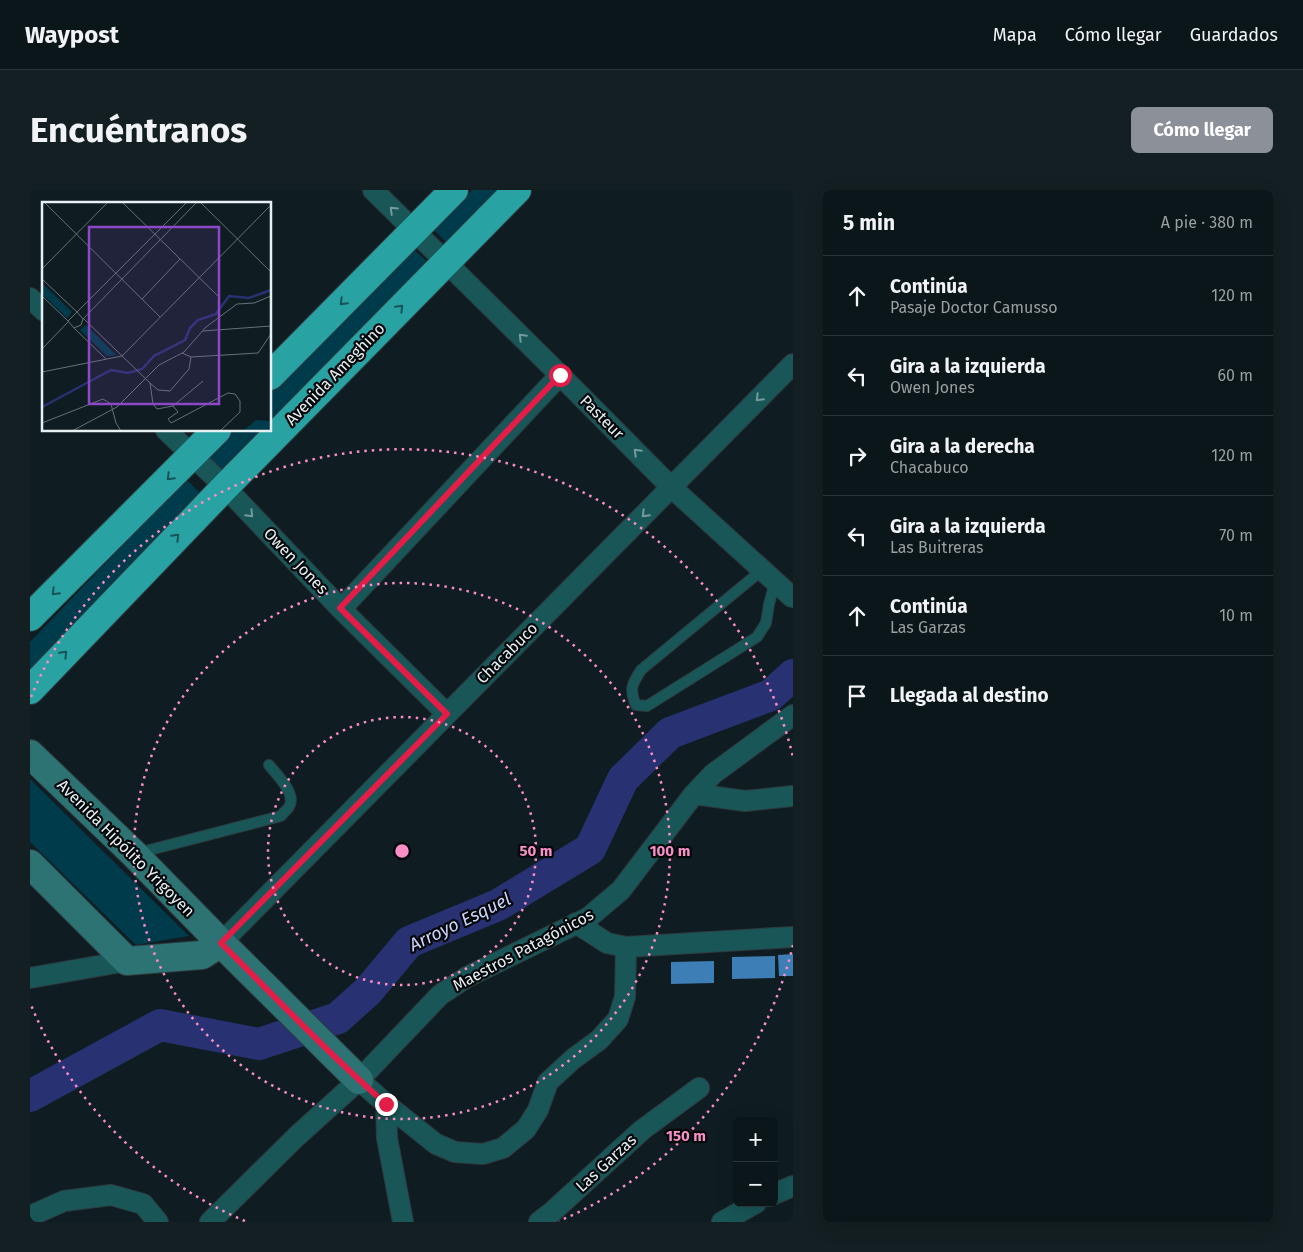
<!DOCTYPE html>
<html lang="es">
<meta charset="utf-8">
<style>
:root{--surface:#0b161a;--page:#141f23;--text:#f1f3f6;--muted:#9a9fa2;--line:#2b3539;--accent:#8c9099}
body{margin:0;font-family:"Fira Sans",sans-serif;background:var(--page);color:var(--text)}
.controls{position:absolute;right:15px;bottom:15px;display:grid;overflow:hidden;border-radius:8px;box-shadow:0 5px 20px #0002}
.controls button{width:45px;height:45px;display:grid;place-items:center;padding:0;border:0;border-bottom:1px solid var(--line);background:var(--surface);color:var(--text);font:25px sans-serif}
.stop{position:absolute;width:15px;height:15px;margin:-11px;border:4px solid #e11d48;border-radius:50%;background:#fff}
.stop.end{background:#e11d48;border-color:#fff;box-shadow:0 1px 5px #0008}
.list{margin:0;padding:0;list-style:none}
h2{display:flex;justify-content:space-between;align-items:center;height:65px;margin:0;padding:0 20px;font-size:21px}
h2 small{font-size:16px;font-weight:400;color:var(--muted)}
.list li{display:grid;grid-template-columns:32px 1fr auto;gap:15px;align-items:center;box-sizing:border-box;height:80px;padding:0 20px;border-top:1px solid var(--line)}
.list b{display:block;font-size:19px;white-space:nowrap}
.list p{margin:0;font-size:16px;white-space:nowrap;color:var(--muted)}
.list em{font-size:16px;font-style:normal;color:var(--muted)}
.icon{flex:none;width:28px;height:28px;fill:none;stroke:currentColor;stroke-width:2;stroke-linecap:round;stroke-linejoin:round}
.map{position:relative;flex:none;width:763px;height:1032px;overflow:hidden;border-radius:8px}
header{display:flex;align-items:center;gap:30px;box-sizing:border-box;height:70px;padding:0 25px;background:var(--surface);border-bottom:1px solid var(--line)}
header strong{font-size:24px}
nav{display:flex;gap:28px;margin-inline-start:auto;font-size:18px}
.intro{display:flex;align-items:center;justify-content:space-between;box-sizing:border-box;height:120px;padding:0 30px}
h1{margin:0;font-size:35px}
.button{padding:12px 22px;border-radius:8px;background:var(--accent);color:#fff;font-size:18px;font-weight:700}
main{display:flex;gap:30px;padding:0 30px}
aside{flex:1;background:var(--surface);border-radius:8px;box-shadow:0 5px 20px #0002}
.map>svg:first-child{display:block}
</style>
<header>
<strong>Waypost</strong>
<nav><a>Mapa</a><a>Cómo llegar</a><a>Guardados</a></nav>
</header>
<div class="intro"><h1>Encuéntranos</h1><a class="button">Cómo llegar</a></div>
<main>
<div class="map">
<svg width="763" height="1032" viewBox="0 0 763 1032">
<rect width="100%" height="100%" fill="#0f1d22"/>
<path fill="#003b4b" d="M442,0H474L420,56L404,40Z
M381,57L398,72L240,236V204Z
M205,240H237L195,283L179,268Z
M156,289L172,305L0,485V452Z
M0,589L159,746L106,755L0,652Z"/>
<g fill="none" stroke-linecap="round" stroke-linejoin="round">
<path stroke="#283171" stroke-width="32" d="M0,906L130,835L229,854L308,828L338,801L379,752L468,715L560,659L593,589L640,543L741,505L763,485"/>
</g>
<path fill="#3d7eb6" d="M763,764V786H749L748,765Z
M745,766V788L702,789V767Z
M684,771V793L641,794V772Z"/>
<g fill="none" stroke-linecap="round" stroke-linejoin="round">
<g stroke="#2d3b3f" stroke-width="12">
<path id="lane" d="M732,380L611,480C602,494 599,499 606,515L617,516L727,447L736,433L739,414L745,392
M108,663L251,626C253,623 257,620 259,617C267,604 247,585 239,575"/>
</g>
<g stroke="#2d3b3f" stroke-width="22">
<path id="street" d="M343,0L530,185L641,297L762,407
M0,108L14,121
M136,240L195,297L311,419L417,524
M311,419L530,185
M664,604L715,611L763,606
M546,733L577,753L596,757L763,747
M191,753L763,174
M0,788L97,771
M329,890L356,914L357,948L373,1032
M356,914L406,954L425,962L453,964L473,958L496,939L508,920L518,892L543,869L569,850L588,829L595,807L596,757
M744,1004L763,996
M0,1026L34,1011L81,1005L113,1014L128,1032
M180,1032L266,947L329,890L410,805L437,787L558,728L591,700L664,604L683,584L763,525
M509,1032L522,1022L612,940L669,898
M692,1032L726,1013"/>
</g>
<g stroke="#2d3b3f" stroke-width="30">
<path id="secondary" d="M0,564L104,664L191,753L329,890
M0,674L97,771L172,765L191,753"/>
</g>
<g stroke="#2d3b3f" stroke-width="30">
<path id="highway" d="M240,186L424,0
M0,427L187,240
M0,500L195,297L487,0"/>
</g>
<use href="#lane" stroke="#185657" stroke-width="10"/>
<use href="#street" stroke="#185657" stroke-width="20"/>
<use href="#secondary" stroke="#2e7374" stroke-width="28"/>
<use href="#highway" stroke="#29a2a4" stroke-width="28"/>
</g>
<defs><path id="oneway-chevron" d="M-2-3.5L2.5 0L-2 3.5" fill="none" stroke-width="1.6" stroke-linecap="round" stroke-linejoin="round" transform="scale(1.25)"/></defs>
<g stroke="#759b9d">
<use href="#oneway-chevron" transform="translate(363 20) rotate(-136)"/>
<use href="#oneway-chevron" transform="translate(492 147) rotate(-135)"/>
<use href="#oneway-chevron" transform="translate(729 208) rotate(135)"/>
<use href="#oneway-chevron" transform="translate(607 262) rotate(-135)"/>
<use href="#oneway-chevron" transform="translate(220 324) rotate(46)"/>
<use href="#oneway-chevron" transform="translate(615 324) rotate(135)"/>
</g>
<g stroke="#165456">
<use href="#oneway-chevron" transform="translate(313 112) rotate(135)"/>
<use href="#oneway-chevron" transform="translate(370 118) rotate(-46)"/>
<use href="#oneway-chevron" transform="translate(140 287) rotate(135)"/>
<use href="#oneway-chevron" transform="translate(146 347) rotate(-46)"/>
<use href="#oneway-chevron" transform="translate(25 402) rotate(135)"/>
<use href="#oneway-chevron" transform="translate(34 464) rotate(-46)"/>
</g>
<g fill="none" stroke-linecap="round" stroke-linejoin="round">
<path stroke="#e11d48" stroke-width="6" d="M356,914C298,863 245,807 191,753L417,524L310,418L530,185"/>
</g>
<g fill="none" stroke="#fa8fc6" stroke-width="2.5" stroke-dasharray="2.5 5">
<circle cx="372" cy="661" r="134"/>
<circle cx="372" cy="661" r="268"/>
<path d="M763 755A402 402 0 0 1 529 1031M215 1031A402 402 0 0 1 1 815M1 507A402 402 0 0 1 763 567"/>
</g>
<g text-anchor="middle" dominant-baseline="central" stroke-width="4.5" stroke-linejoin="round" paint-order="stroke">
<g font-size="16" fill="#e7f0f3" stroke="#030709">
<text transform="translate(305 184) rotate(-46)">Avenida Ameghino</text>
<text transform="translate(572 227) rotate(45)">Pasteur</text>
<text transform="translate(266 371) rotate(46)">Owen Jones</text>
<text transform="translate(477 463) rotate(-45)">Chacabuco</text>
<text transform="translate(96 658) rotate(45)">Avenida Hipólito Yrigoyen</text>
<text transform="translate(493 760) rotate(-28)">Maestros Patagónicos</text>
<text transform="translate(576 973) rotate(-43)">Las Garzas</text>
</g>
<g font-size="18" font-style="italic" fill="#cad6fd" stroke="#030709">
<text transform="translate(430 732) rotate(-26)">Arroyo Esquel</text>
</g>
</g>
<g transform="translate(12 12)">
<rect width="229" height="229" fill="#0f1d22"/>
<path d="M0,81L30,110L25,116L0,92ZM44,123L74,153L65,154L38,128ZM229,200V229H201L214,218L229,219Z" fill="#003b4b"/>
<path fill="none" stroke="#283171" stroke-width="2.5" d="M0,205L69,168L86,171L100,167L112,154L143,138L148,126L156,118L174,112L187,94L207,96L229,88"/>
<path fill="none" stroke="#657176" stroke-width="1" d="M2,0L118,115M80,0L177,95M158,0L229,70M0,67L66,0M0,77L35,110M0,94L26,119M100,97L138,57M35,110L145,0M41,117L35,110L26,119L32,126L39,123L41,117L155,0M42,117L108,181L111,202L115,207L131,204L161,179M32,126L64,157M161,129L229,124M0,147L26,120M140,151L149,155L216,151L229,132M0,170L80,154L229,3M108,181L116,188L128,189L147,167L149,155M131,204L136,210L126,217L129,221L186,191L193,192L198,199V210L178,229M0,221L61,197L69,202L74,221L79,229M30,229L75,205L117,163L142,150L164,125L195,102L212,101L229,94"/>
<path fill="#8b49c7" fill-opacity="0.15" stroke="#8b49c7" stroke-width="2.5" d="M47,25H177V202H47Z"/>
<rect width="229" height="229" fill="none" stroke="#e7f0f3" stroke-width="2.5"/>
</g>
<circle cx="372" cy="661" r="8" fill="#fa8fc6" stroke="#030709" stroke-width="2.5"/>
<g font-size="15" text-anchor="middle" font-weight="bold" fill="#fa8fc6" stroke="#030709" stroke-width="4.5" stroke-linejoin="round" paint-order="stroke">
<text x="506" y="666">50 m</text>
<text x="640" y="666">100 m</text>
<text x="656" y="951">150 m</text>
</g>
</svg>
<div class="controls">
<button>+</button>
<button>−</button>
</div>
<div class="stop" style="left:530px;top:185px"></div>
<div class="stop end" style="left:356px;top:914px"></div>
</div>
<aside>
<h2>5 min<small>A pie · 380 m</small></h2>
<ul class="list">
<li><svg class="icon" aria-label="ahead" viewBox="0 0 24 24"><path d="M12 20V5M6 11l6-6 6 6"/></svg><div><b>Continúa</b><p>Pasaje Doctor Camusso</p></div><em>120 m</em></li>
<li><svg class="icon" aria-label="left" viewBox="0 0 24 24"><path d="M17 20v-9H6M10 6l-5 5 5 5"/></svg><div><b>Gira a la izquierda</b><p>Owen Jones</p></div><em>60 m</em></li>
<li><svg class="icon" aria-label="right" viewBox="0 0 24 24"><path d="M7 20v-9h11M14 6l5 5-5 5"/></svg><div><b>Gira a la derecha</b><p>Chacabuco</p></div><em>120 m</em></li>
<li><svg class="icon" aria-label="left" viewBox="0 0 24 24"><path d="M17 20v-9H6M10 6l-5 5 5 5"/></svg><div><b>Gira a la izquierda</b><p>Las Buitreras</p></div><em>70 m</em></li>
<li><svg class="icon" aria-label="ahead" viewBox="0 0 24 24"><path d="M12 20V5M6 11l6-6 6 6"/></svg><div><b>Continúa</b><p>Las Garzas</p></div><em>10 m</em></li>
<li><svg class="icon" aria-label="arrive" viewBox="0 0 24 24"><path d="M6 21V4h12l-3 4 3 4H6"/></svg><div><b>Llegada al destino</b></div></li>
</ul>
</aside>
</main>
